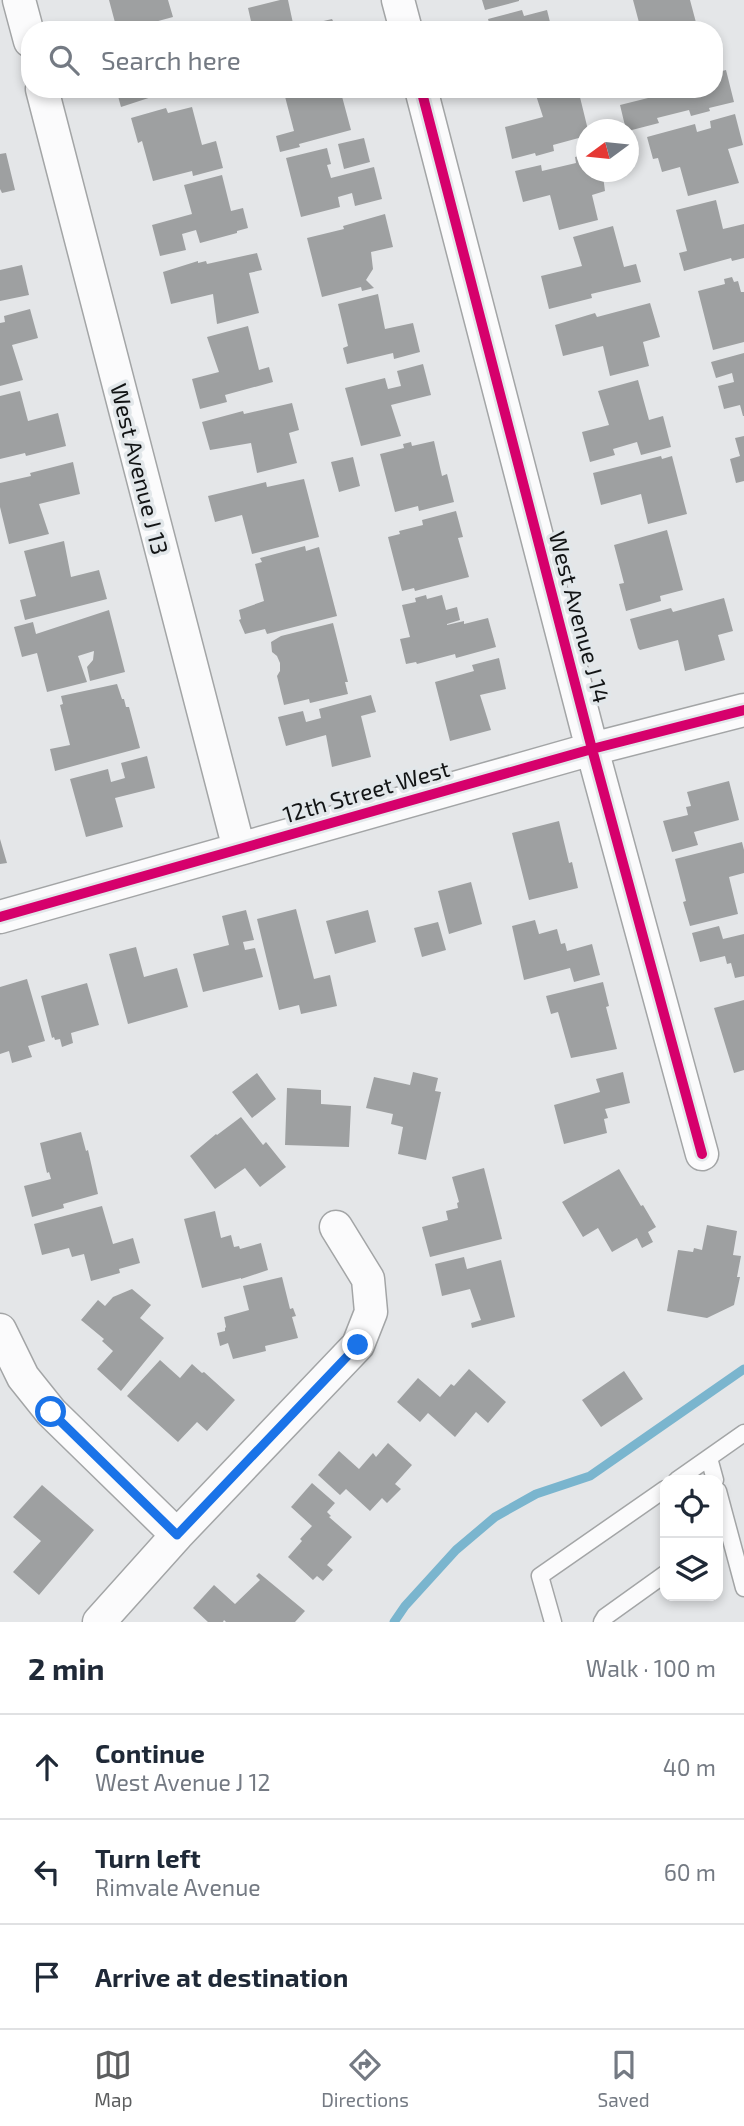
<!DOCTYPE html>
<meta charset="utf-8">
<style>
:root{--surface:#fff;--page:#f6f6f7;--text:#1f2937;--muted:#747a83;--line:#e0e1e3;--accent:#5c5e5f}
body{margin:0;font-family:"Exo 2",sans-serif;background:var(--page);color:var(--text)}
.controls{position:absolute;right:21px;bottom:21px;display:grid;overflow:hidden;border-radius:14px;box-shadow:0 4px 10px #0003}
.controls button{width:63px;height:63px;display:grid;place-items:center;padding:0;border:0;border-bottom:2px solid var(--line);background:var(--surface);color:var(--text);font:35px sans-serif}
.compass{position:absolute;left:576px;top:119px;width:63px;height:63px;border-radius:50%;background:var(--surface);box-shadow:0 4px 10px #0003;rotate:255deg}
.stop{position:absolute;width:21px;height:21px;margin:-16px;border:5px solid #1a73e8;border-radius:50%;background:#fff}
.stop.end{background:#1a73e8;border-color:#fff;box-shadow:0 2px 7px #0008}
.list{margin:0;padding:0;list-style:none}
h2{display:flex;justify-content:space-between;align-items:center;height:91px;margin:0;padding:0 28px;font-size:30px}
h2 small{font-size:23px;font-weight:400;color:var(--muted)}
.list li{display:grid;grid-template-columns:46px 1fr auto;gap:21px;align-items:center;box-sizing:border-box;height:105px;padding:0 28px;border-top:2px solid var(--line)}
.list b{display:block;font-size:26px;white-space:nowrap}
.list p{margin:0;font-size:23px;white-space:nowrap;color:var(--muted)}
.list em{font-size:23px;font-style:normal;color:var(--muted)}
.icon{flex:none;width:38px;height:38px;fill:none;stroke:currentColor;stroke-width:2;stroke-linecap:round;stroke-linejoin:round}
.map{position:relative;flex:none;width:744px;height:1622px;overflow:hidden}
.search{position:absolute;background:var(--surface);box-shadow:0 4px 10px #0003;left:21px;right:21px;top:21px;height:77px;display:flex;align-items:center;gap:18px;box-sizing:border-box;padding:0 24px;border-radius:28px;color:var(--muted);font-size:26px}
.sheet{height:406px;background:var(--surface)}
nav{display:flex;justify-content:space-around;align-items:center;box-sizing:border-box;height:98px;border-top:2px solid var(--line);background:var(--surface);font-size:19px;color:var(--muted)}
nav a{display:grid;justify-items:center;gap:4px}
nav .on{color:var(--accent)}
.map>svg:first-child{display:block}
</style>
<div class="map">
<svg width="744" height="1622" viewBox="0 0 744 1622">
<rect width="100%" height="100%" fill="#e4e6e8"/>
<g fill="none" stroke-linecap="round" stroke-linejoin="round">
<path stroke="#7ab5ce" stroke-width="9" d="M394,1622L405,1606L456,1550L495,1517L536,1494L590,1476L744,1369"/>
</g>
<path fill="#9ea0a1" d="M109,0H168L173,17L125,30H117Z
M280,0H288L294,28L332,19L333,21H335L337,30H253L248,8Z
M482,0H519V1L485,10Z
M633,0H690L698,30H641Z
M522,10L524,16L547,10L552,30H491L488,19Z
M726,70L734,102L709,108L710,111L691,116L689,110L657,118L659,123L628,131L626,130L620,105L648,98L645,89H714V73Z
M116,89H172L173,90L121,107Z
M283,89H340L351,130L299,144L300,147L280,152L276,136L294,131Z
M534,89H578L588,130H586V136L553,145L554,151L536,156L535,153L512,159L505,127L543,117Z
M192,107L202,145L216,141L223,168L193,176L192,171L153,181L142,141L138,143L131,118L166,108L168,113Z
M735,114L743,145L728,149L739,183L688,196L680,167L662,172L658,158L653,159L647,137L695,124L697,132L711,128L710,121Z
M364,138L370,162L344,169L338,144Z
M327,148L331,164L327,165L331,178L374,167L382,199L355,206L352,193L338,197L340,207L301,217L286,158Z
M6,153L15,190L2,193L0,189V154Z
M586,154V172H602L603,176L605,191L592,195L598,220L559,230L550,195L523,202L515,171L541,165L542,171L576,163L575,157Z
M222,175L231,211L243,208L248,228L237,231V233L200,243L196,230L182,234L186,250L160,256L152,225L192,214L184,185Z
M716,200L723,229L744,224V258L732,261L731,258L684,271L679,253L687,251L676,210Z
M385,214L393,247L371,252L373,269L366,280L374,288L362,291L361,287L322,297L307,238L344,229L343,226Z
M613,226L624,267L636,264L641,282L591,294L592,298L549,309L541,276L582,266L573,237Z
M257,253L262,270L249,273L259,313L217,324L213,294L171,304L163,272L198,261V263L206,261L207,264Z
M22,265L29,295L0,301V270Z
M732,277L734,282L738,281L741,292H744V342L713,350L698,291L725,284L724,279Z
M378,294L385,329L413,323L420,352L394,359L393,353L347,364L343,348L348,346L338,304Z
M650,303L660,337L643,342L649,366L610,376L603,346L563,356L555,325L595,313L597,317Z
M30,309L38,338L12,345L23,380L0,386V323L5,322L4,316Z
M248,326L259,370L269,367L273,382L225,395L227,402L200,409L192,379L219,372L207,337Z
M744,353V416H743L740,405L724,409L718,386L734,382L732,373L716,378L711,362Z
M423,364L431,395L391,405L401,436L361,446L345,388L385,378L388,389L401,386L397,371Z
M638,380L649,420L663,416L671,447L641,455L637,442L613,449L615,455L590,462L582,432L609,425L598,391Z
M20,391L28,421L58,413L66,446L26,456L25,453L0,459V396Z
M292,403L299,430L289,433L297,463L257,473L251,443L210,450L202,422L243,411L244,414Z
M744,436V481L736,483L730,459L740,456L735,438Z
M434,441L442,476L447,474L454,502L419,511L418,506L395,512L380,454L404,448L403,444L411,442L412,446Z
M661,456L662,459L672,456L687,514L648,524L641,494L601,505L593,473Z
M353,457L360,486L339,492L331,462Z
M73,462L80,494L39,504L49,534L9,544L0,507V483L31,476L30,473Z
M304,479L319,537L252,554L242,515L215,522L208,496L266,482L267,487Z
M456,511L463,537L458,538L469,577L415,591L414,588L402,591L388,537L400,534L399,531L423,525L422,520Z
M667,530L683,590L660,596L661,601L626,611L619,584L624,583L614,545Z
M64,541L71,577L99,570L107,599L25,620L20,600L36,596L24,551Z
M305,546L306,551L319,547L337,616L267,634L265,629L245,634L239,620L241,619L239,610L264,601L255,564L262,562L260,558Z
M426,595L427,599L442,595L446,610L457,607L460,620L447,624V625L464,621V624L488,618L496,647L456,658L455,654L417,664L416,662L406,664L400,639L410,637L402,605L416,602L415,598Z
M724,598L733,631L718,635L725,660L685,671L678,640L640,650L638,648L630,619L671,608L673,612Z
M109,610L125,672L90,681L87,667L93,660L94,651L78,656L87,682L47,692L37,653L22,657L14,627L33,622L36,634Z
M333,623L348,682H345L348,694L310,703L309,699L284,705L277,676L280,671V663L277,656L272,652L271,642L281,636Z
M499,658L506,689L480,695L491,730L450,741L435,682L474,671L472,665Z
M117,684L122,699H124L126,707H129L140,748L55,771L50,749L70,745L60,705L63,704L61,696Z
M371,695L376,712L361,716L371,757L332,767L326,735L286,746L278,717L303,711L306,722L321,718L319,709Z
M147,756L155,788L115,798L123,827L86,837L70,779L108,769L111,782L125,778L121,763Z
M729,781L739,820L694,832L698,845L672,852L663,821L688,815L686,807L691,806L687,792Z
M559,821L569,863L572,862L578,888L529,900L512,833Z
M0,839L7,863L0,864Z
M742,842L744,850V873L729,877L738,914L690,926L683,902L686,901L675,859Z
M471,882L482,924L449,934L438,891Z
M296,909L314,979L330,975L337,1006L301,1014L299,1005L279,1010L257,919Z
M246,910L254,940L243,942L245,950L255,948L263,977L203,992L193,954L229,945L222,916Z
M368,910L376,942L335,954L326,921Z
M535,920L539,934L557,929L561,944L565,943L567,951L592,944L600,975L574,982L570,968L524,980L512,926Z
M438,922L446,950L422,957L414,928Z
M719,926L723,939L744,934V976L735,978L731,963L727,964L725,956L700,962L692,933Z
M136,947L144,977L177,968L188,1007L128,1024L109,954Z
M27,979L45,1041L28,1046L32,1057L12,1063L9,1051L0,1054V987Z
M603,982L609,1006L606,1007L617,1049L571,1058L558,1012L551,1014L546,996Z
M87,983L99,1025L71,1033L73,1043L62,1047L60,1039L55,1040L54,1037L52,1038L41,996Z
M744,1000V1070L734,1073L714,1008Z
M413,1072L438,1078L435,1091L441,1092L426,1160L398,1154L403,1127L391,1124L393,1114L366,1108L374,1077L410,1085Z
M623,1072L630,1103L605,1109L608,1118L604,1119L607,1133L564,1144L554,1105L600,1092L596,1079Z
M257,1073L276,1099L252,1118L232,1092Z
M287,1088L321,1090V1104L351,1106L349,1147L285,1145Z
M241,1117L263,1145L266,1142L286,1167L260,1187L245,1168L215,1189L190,1156L216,1134L217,1135Z
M81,1132L86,1151L88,1150L98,1194L63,1204L64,1208L32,1217L24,1186L51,1179L49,1172L47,1173L40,1143Z
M484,1168L502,1239L430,1257L422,1227L448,1220L446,1211L458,1208L457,1203L459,1202L452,1177Z
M619,1169L641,1206L643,1205L656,1227L648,1232L653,1242L642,1248L637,1238L612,1252L598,1228L583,1237L562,1202Z
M102,1206L113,1244L133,1238L140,1263L119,1269L120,1273L91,1281L84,1254L72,1257L69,1248L42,1255L34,1224Z
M215,1211L221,1238L231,1235L234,1247L239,1246L240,1249L261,1243L268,1270L241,1279V1278L202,1288L184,1219Z
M707,1225L737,1231L733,1255L741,1256L737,1277H740L734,1305L707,1318L667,1311L678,1250L693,1252L694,1248L702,1250Z
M464,1257L467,1269L501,1260L515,1317L472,1328L471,1323L481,1320L470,1289L442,1296L435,1264Z
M282,1277L290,1309L293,1308L296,1316L292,1317L298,1338L265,1346L266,1351L233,1359L228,1343L220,1346L217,1333L225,1331V1328L226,1327L224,1317L249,1310L243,1286Z
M132,1289L151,1305L140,1318L164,1338L121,1391L97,1369L113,1351L102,1341L104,1339L81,1320L98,1300L105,1306L113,1297Z
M160,1360L180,1378L192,1364L202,1373L204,1372L235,1400L207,1431L197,1422L178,1442L127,1396Z
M469,1369L506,1402L488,1423L476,1412L455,1437L428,1413L420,1422L397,1402L418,1378L440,1397L451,1384L454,1386Z
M624,1371L643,1399L601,1427L582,1400Z
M388,1443L412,1465L395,1484L401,1489L387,1503L382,1498L370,1511L346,1489L340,1495L318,1475L339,1451L359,1469L373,1453L376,1457Z
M312,1483L335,1503L327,1512L331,1516L329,1517L352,1537L327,1565L333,1570L323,1581L317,1576L313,1580L288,1557L302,1541L300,1539L312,1526L291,1507Z
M42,1485L94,1530L39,1595L13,1572L41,1541L13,1517Z
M259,1573L305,1611L295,1622H226L224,1620L223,1622H208L193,1608L214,1585L235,1604L260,1580L256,1576Z"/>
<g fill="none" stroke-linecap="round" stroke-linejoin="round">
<g stroke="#a3a5a6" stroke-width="19">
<path id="lane" d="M709,1458L715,1480
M677,1480L744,1433
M718,1491L744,1588
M553,1622L540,1576L665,1489
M602,1622L605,1617L665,1574"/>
</g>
<g stroke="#a3a5a6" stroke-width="35">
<path id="street" d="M19,0L30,41
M398,0L406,30
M42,89L239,849
M421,89L592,749L702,1154
M0,917L592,749L744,710
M0,1330L23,1377L51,1412L177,1535
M99,1622L177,1535L358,1345L371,1312L368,1279L336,1227"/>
</g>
<use href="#lane" stroke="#fbfbfc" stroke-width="16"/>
<use href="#street" stroke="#fbfbfc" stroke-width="32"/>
<g stroke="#e2e7ea" stroke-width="15">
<path id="cycleway" d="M421,89L592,749L702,1154
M0,917L592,749L744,710"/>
</g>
<use href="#cycleway" stroke="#d6006c" stroke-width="10"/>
</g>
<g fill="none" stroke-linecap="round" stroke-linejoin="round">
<path stroke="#1a73e8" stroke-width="9" d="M51,1412L177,1535L358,1345"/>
</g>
<g text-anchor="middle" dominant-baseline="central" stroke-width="7" stroke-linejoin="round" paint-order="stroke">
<g font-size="23" fill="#121415" stroke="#e2e7ea">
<text transform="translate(140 469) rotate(76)">West Avenue J 13</text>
<text transform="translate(580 617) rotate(75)">West Avenue J 14</text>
<text transform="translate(366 791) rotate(-16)">12th Street West</text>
</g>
</g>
</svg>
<div class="controls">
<button><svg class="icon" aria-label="locate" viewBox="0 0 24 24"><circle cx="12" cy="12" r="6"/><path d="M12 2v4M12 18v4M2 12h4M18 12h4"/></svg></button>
<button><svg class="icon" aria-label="layers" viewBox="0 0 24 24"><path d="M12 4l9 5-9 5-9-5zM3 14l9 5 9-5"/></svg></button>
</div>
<svg class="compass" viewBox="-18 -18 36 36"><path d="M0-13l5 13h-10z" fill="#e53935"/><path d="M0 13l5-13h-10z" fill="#747a83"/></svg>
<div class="stop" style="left:51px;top:1412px"></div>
<div class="stop end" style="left:358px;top:1345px"></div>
<div class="search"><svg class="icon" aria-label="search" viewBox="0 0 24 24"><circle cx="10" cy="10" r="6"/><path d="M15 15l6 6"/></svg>Search here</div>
</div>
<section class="sheet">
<h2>2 min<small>Walk · 100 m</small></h2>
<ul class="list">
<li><svg class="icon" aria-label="ahead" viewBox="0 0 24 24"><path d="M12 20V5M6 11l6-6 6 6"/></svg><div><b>Continue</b><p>West Avenue J 12</p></div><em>40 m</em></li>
<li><svg class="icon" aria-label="left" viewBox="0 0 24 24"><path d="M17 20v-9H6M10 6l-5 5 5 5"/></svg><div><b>Turn left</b><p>Rimvale Avenue</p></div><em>60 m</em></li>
<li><svg class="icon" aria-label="arrive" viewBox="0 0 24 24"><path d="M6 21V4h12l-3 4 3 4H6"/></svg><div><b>Arrive at destination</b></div></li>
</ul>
</section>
<nav>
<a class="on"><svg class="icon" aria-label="map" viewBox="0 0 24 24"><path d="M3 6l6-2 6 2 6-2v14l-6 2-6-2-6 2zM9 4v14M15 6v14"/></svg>Map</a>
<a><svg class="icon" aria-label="directions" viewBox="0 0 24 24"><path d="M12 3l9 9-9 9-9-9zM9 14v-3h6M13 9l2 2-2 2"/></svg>Directions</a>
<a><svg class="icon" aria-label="saved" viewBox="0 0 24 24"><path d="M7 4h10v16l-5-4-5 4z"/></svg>Saved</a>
</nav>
